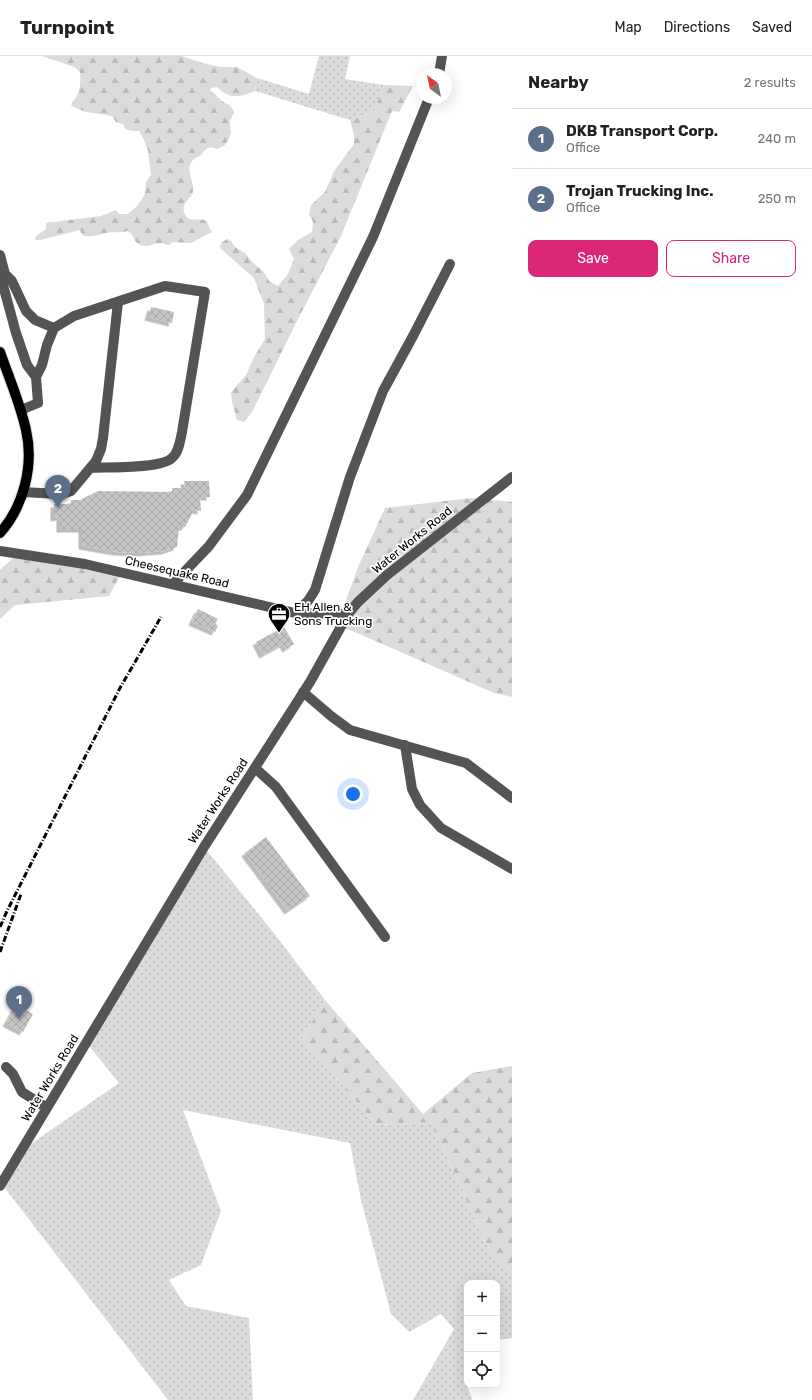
<!DOCTYPE html>
<meta charset="utf-8">
<style>
:root{--surface:#fff;--page:#f6f6f6;--text:#222;--muted:#767676;--line:#e0e0e0;--accent:#db2777}
body{margin:0;font-family:Rubik,sans-serif;background:var(--page);color:var(--text)}
.controls{position:absolute;right:12px;bottom:12px;display:grid;overflow:hidden;border-radius:8px;box-shadow:0 4px 16px #0002}
.controls button{width:36px;height:36px;display:grid;place-items:center;padding:0;border:0;border-bottom:1px solid var(--line);background:var(--surface);color:var(--text);font:20px sans-serif}
.compass{position:absolute;left:416px;top:12px;width:36px;height:36px;border-radius:50%;background:var(--surface);box-shadow:0 4px 16px #0002;rotate:327deg}
.you{position:absolute;left:353px;top:738px;width:14px;height:14px;margin:-10px;border:3px solid #fff;border-radius:50%;background:#1a73e8;box-shadow:0 0 0 6px #1a73e833}
.badge{display:grid;place-items:center;width:26px;height:26px;border-radius:50%;background:var(--accent);color:#fff;font-size:13px;font-weight:700}
.pin{position:absolute;translate:-50% -33px;filter:drop-shadow(0 1px 2px #0008)}
.pin::after{content:'';position:absolute;top:21px;width:14px;height:12px;background:inherit;clip-path:polygon(0 0,100% 0,50% 100%)}
.list{margin:0;padding:0;list-style:none}
h2{display:flex;justify-content:space-between;align-items:center;height:52px;margin:0;padding:0 16px;font-size:17px}
h2 small{font-size:13px;font-weight:400;color:var(--muted)}
.list li{display:grid;grid-template-columns:26px 1fr auto;gap:12px;align-items:center;box-sizing:border-box;height:60px;padding:0 16px;border-top:1px solid var(--line)}
.list b{display:block;font-size:15px;white-space:nowrap}
.list p{margin:0;font-size:13px;white-space:nowrap;color:var(--muted)}
.list em{font-size:13px;font-style:normal;color:var(--muted)}
.actions{display:flex;gap:8px;padding:12px 16px}
.actions a{flex:1;padding:9px 0;border:1px solid var(--accent);border-radius:8px;text-align:center;font-size:14px;color:var(--accent)}
.actions .main{background:var(--accent);color:#fff}
.icon{flex:none;width:22px;height:22px;fill:none;stroke:currentColor;stroke-width:2;stroke-linecap:round;stroke-linejoin:round}
.map{position:relative;flex:none;width:512px;height:1344px;overflow:hidden}
header{display:flex;align-items:center;gap:24px;box-sizing:border-box;height:56px;padding:0 20px;background:var(--surface);border-bottom:1px solid var(--line)}
header strong{font-size:19px}
nav{display:flex;gap:22px;margin-inline-start:auto;font-size:14px}
main{display:flex}
aside{flex:1;background:var(--surface)}
.map>svg:first-child{display:block}
</style>
<header>
<strong>Turnpoint</strong>
<nav><a>Map</a><a>Directions</a><a>Saved</a></nav>
</header>
<main>
<div class="map">
<svg width="512" height="1344" viewBox="0 0 512 1344">
<defs>
<pattern id="grass-dots" width="8" height="8" patternUnits="userSpaceOnUse"><rect width="8" height="8" fill="#dbdbdb"/><path d="M2 2h.1M6 6h.1" fill="none" stroke="#bababa" stroke-width="1.8" stroke-linecap="round"/></pattern>
<pattern id="forest-firs" width="22" height="20" patternUnits="userSpaceOnUse"><rect width="22" height="20" fill="#dbdbdb"/><path d="M5 1l3.5 6h-7zM16 11l3.5 6h-7z" fill="#bababa"/></pattern>
<pattern id="building-cross-hatch" width="8" height="8" patternUnits="userSpaceOnUse"><rect width="8" height="8" fill="#c4c4c4"/><path d="M0 0l8 8M0 8l8-8" fill="none" stroke="#a7a7a7"/></pattern>
<filter id="shadow"><feDropShadow dx="-3.5" dy="3.5" stdDeviation="0" flood-color="#0004"/></filter>
</defs>
<rect width="100%" height="100%" fill="#fff"/>
<path fill="url(#grass-dots)" d="M319,0H350L345,23L384,29L374,55L350,64L255,35L257,22L309,38Z
M204,791L273,876L325,944L302,983L377,1069L431,1066L490,1195L512,1216V1282L497,1284V1227H467V1323L466,1325L472,1344H413L454,1273L441,1258L409,1276L391,1258L361,1144L350,1087L183,1054L221,1155L201,1209L169,1224L186,1250L249,1262L253,1344H168L1,1127L22,1094L119,1027L86,986Z"/>
<path fill="url(#forest-firs)" d="M42,0H182L203,7L221,11H237L257,22L255,35C240,41 229,44 217,31L211,32L210,35C218,39 214,38 220,43C226,50 229,45 234,56L230,65V70L231,77L229,83L224,90L217,93C209,90 206,92 202,98C199,101 197,101 194,103C183,114 195,124 193,135C192,144 178,147 186,160C191,167 202,161 206,165C208,168 210,173 212,176L191,187L172,186L170,189C167,189 165,188 161,187C153,186 146,195 136,186C133,182 133,178 128,175C122,177 117,176 112,176C101,177 92,183 82,179L80,174L40,184H36L35,183L36,180L46,173V167L101,160L116,154L119,158H128L138,149L142,143L145,137L146,126L151,119L148,95L144,84L139,75C132,75 126,76 123,68L116,66L112,60C98,57 84,58 71,49C80,37 81,30 80,16L74,11Z
M384,29L413,30L399,56L392,55L341,180L298,263L252,356L244,366L237,364L232,346L231,336L246,319L254,301L265,283L264,248L254,222L220,192L221,187L227,183L231,185L235,191L245,197L253,207L263,215L270,226L278,230L288,218L294,203L289,193L298,184L312,176L313,166L309,158L311,149L325,136L334,115L354,88V79L350,64L374,55Z
M471,442L512,446V641L494,637L362,579L337,569L358,511L385,452Z
M16,499L122,516L109,540L15,549L0,563V514Z
M325,944L423,1058L472,1017L512,1010V1216L490,1195L431,1066L377,1069L302,983Z"/>
<path fill="url(#building-cross-hatch)" filter="url(#shadow)" d="M151,251L174,256L172,267L148,261Z
M184,425H209L210,441H200L201,455L194,454L185,471H179L177,491L165,495L138,497L117,496L82,490V473H60V461L54,462V448H71V444H82V443L98,435L172,436V432H185Z
M198,553L218,563L215,568L218,570L215,576L192,566Z
M284,571L294,588L286,593L283,588L263,599L256,586Z
M266,781L310,840L288,855L245,797Z
M16,949L33,958L23,976L6,967Z"/>
<g fill="none" stroke-linecap="round" stroke-linejoin="round">
<g stroke="#dbdbdb" stroke-width="12">
<path id="major" d="M0,296C9,322 20,347 26,374C34,409 24,450 0,477"/>
</g>
<path stroke="#545454" stroke-width="10" d="M439,18L442,0
M0,199L5,218L3,229L16,277L27,309L36,321
M5,218L12,225L26,255L35,264L54,272
M21,354L38,347L36,321L42,309L47,289L54,272L74,260L165,230L205,236L182,376C180,385 179,396 172,402C161,413 107,411 90,412
M23,436L58,438L65,437L71,435L96,405L101,393L103,382L118,246
M0,495L85,508L295,557L348,558
M173,528L209,490L247,439L373,181L429,42
M295,557L308,545L315,534L350,421L383,335L413,280L450,208
M303,636L331,660L350,674L466,707L512,742
M405,689L412,733L420,749L441,772L512,813
M255,712L276,731L385,881
M6,1011L13,1018L22,1036L47,1052
M0,1130L204,791L310,626L348,558L358,546L387,519L512,421"/>
<use href="#major" stroke="#000" stroke-width="10"/>
<path stroke="#000" stroke-width="3" stroke-dasharray="6 2 1 2" stroke-linecap="butt" d="M0,871L7,855L120,632L161,561
M0,896L21,838"/>
</g>
<defs>
<g id="office-pin" transform="scale(1.15)"><path d="M0 17L-7.5 6A9.5 9.5 0 1 1 7.5 6Z" fill="#000" stroke="#fff"/><path d="M-6-3h4V-5.5h4V-3h4V5H-6ZM-1-4.5V-3h2v-1.5ZM-6 0V1H6V0Z" fill="#fff"/></g>
</defs>
<g fill-rule="evenodd">
<use href="#office-pin" x="279" y="558"/>
</g>
<g text-anchor="middle" dominant-baseline="central" stroke-width="3.5" stroke-linejoin="round" paint-order="stroke">
<g font-size="12" fill="#000" stroke="#fff">
<text transform="translate(412 484) rotate(-39)">Water Works Road</text>
<text transform="translate(177 516) rotate(13)">Cheesequake Road</text>
<text transform="translate(218 745) rotate(-57)">Water Works Road</text>
<text transform="translate(50 1022) rotate(-59)">Water Works Road</text>
</g>
<g font-size="12" fill="#000" stroke="#fff" text-anchor="start">
<text x="294" y="551">EH Allen &amp;<tspan x="294" dy="14">Sons Trucking</tspan></text>
</g>
</g>
</svg>
<div class="controls">
<button>+</button>
<button>−</button>
<button><svg class="icon" aria-label="locate" viewBox="0 0 24 24"><circle cx="12" cy="12" r="6"/><path d="M12 2v4M12 18v4M2 12h4M18 12h4"/></svg></button>
</div>
<svg class="compass" viewBox="-18 -18 36 36"><path d="M0-13l5 13h-10z" fill="#e53935"/><path d="M0 13l5-13h-10z" fill="#767676"/></svg>
<div class="you"></div>
<div class="pin badge" style="left:19px;top:963px;background:#5c6f8a">1</div>
<div class="pin badge" style="left:58px;top:452px;background:#5c6f8a">2</div>
</div>
<aside>
<h2>Nearby<small>2 results</small></h2>
<ul class="list">
<li><span class="badge" style="background:#5c6f8a">1</span><div><b>DKB Transport Corp.</b><p>Office</p></div><em>240 m</em></li>
<li><span class="badge" style="background:#5c6f8a">2</span><div><b>Trojan Trucking Inc.</b><p>Office</p></div><em>250 m</em></li>
</ul>
<div class="actions"><a class="main">Save</a><a>Share</a></div>
</aside>
</main>
